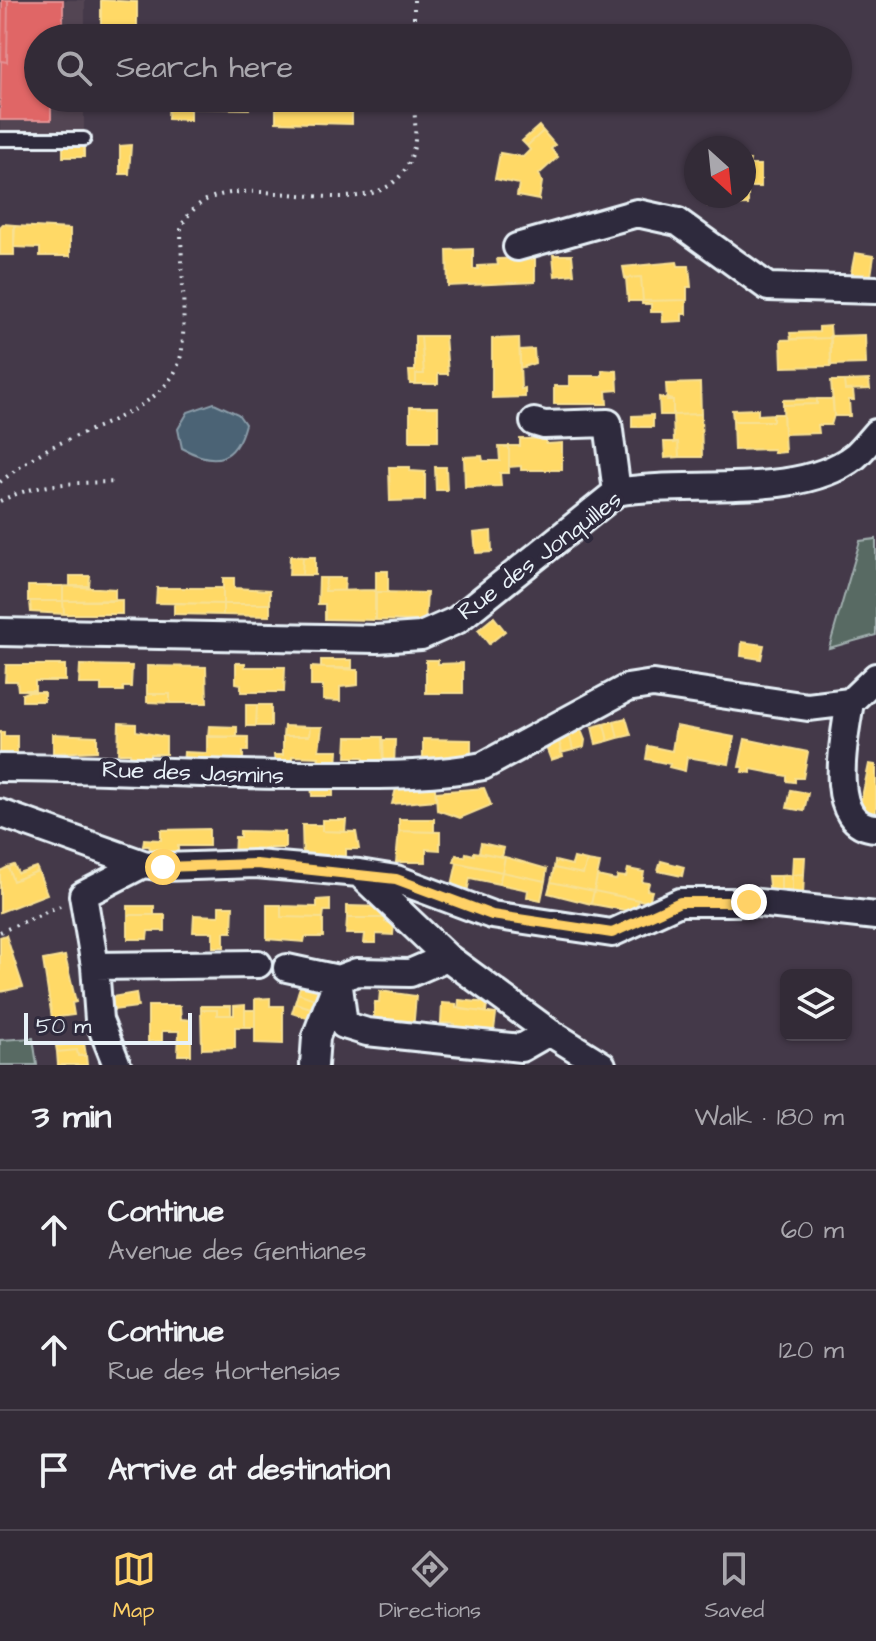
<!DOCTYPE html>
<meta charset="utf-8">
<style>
:root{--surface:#332b37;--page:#3e3742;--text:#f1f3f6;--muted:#a9a7ad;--line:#4e4752;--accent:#ffd166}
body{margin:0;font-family:"Architects Daughter",sans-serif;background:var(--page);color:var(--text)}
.controls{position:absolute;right:24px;bottom:24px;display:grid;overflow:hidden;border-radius:12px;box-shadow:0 2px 6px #0004}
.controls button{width:72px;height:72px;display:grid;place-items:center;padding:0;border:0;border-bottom:2px solid var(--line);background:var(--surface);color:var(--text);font:40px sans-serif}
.compass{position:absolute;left:684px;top:136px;width:72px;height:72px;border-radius:50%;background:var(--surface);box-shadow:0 2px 6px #0004;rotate:153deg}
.scale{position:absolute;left:24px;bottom:20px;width:168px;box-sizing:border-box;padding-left:8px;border:4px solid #e8f1f8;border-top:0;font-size:22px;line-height:28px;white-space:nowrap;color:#e8f1f8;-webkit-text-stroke:6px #2f2a3d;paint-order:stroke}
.stop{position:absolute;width:24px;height:24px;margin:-18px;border:6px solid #ffd166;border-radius:50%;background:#fff}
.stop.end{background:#ffd166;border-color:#fff;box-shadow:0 2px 8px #0008}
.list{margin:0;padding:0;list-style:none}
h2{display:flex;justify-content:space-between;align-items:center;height:104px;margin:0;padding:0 32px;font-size:34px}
h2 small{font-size:26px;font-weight:400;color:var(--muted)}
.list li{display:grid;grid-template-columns:52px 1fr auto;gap:24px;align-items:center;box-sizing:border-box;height:120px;padding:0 32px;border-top:2px solid var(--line)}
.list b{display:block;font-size:30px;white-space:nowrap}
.list p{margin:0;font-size:26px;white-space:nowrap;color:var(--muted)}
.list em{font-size:26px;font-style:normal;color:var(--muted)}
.icon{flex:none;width:44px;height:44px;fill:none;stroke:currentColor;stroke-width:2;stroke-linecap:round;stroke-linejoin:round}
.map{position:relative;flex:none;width:876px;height:1065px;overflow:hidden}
.search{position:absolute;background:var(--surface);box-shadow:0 2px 6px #0004;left:24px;right:24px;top:24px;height:88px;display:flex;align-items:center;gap:20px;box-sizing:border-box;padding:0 28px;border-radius:44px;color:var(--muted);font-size:30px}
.sheet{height:464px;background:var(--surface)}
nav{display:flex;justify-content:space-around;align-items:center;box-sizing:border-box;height:112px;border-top:2px solid var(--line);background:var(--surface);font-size:22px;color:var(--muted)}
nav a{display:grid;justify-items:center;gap:4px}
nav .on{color:var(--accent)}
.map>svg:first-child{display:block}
</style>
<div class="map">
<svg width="876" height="1065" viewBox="0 0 876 1065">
<rect width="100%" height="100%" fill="#443949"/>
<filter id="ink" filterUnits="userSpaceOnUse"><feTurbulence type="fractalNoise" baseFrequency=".0125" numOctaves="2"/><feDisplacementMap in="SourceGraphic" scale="16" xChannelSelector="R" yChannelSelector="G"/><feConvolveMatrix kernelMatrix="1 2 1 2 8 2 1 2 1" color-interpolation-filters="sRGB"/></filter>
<g filter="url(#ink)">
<path fill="#524452" d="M0,0H85V38H38V98H84V132H0Z"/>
<path fill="#596b63" stroke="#a0aeae" stroke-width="2" d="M876,539V635L829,648L860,541Z
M33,1038L37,1065H0V1040Z"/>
<path fill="#4b6474" stroke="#8a9ca9" stroke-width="2" d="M214,403L238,414L245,424C235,462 215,466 182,448L178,429L188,412Z"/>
<path fill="#ffd966" stroke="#f8e092" stroke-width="2" d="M101,0L137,2V30H101Z
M169,98H249V109L190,108V120L168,119Z
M276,98H352V124L276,122Z
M539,126L543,131L527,146L522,141Z
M543,131L555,145L551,149L558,157L539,174L542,182L539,200L517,196L519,184L495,179L500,153L523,157L530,150L527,146Z
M63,144H84V157H63Z
M131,145L129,174H120V146Z
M744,160H750L749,165H761V187H744Z
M744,194H748V205L708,206V196Z
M3,224L14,225V255H0V227Z
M15,226L70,229V256H40V248L14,247Z
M473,249V269H478V266L498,265L497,259L535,258V282L448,286L447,250Z
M855,253L874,256L870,282L850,279Z
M553,255H572L574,274L555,276Z
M677,262L678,266H689L691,287H687V300L643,301L641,277L625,278L623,267Z
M641,277L643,301H628L626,278Z
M686,300V314H682V321L663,322L662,312H651V304H642V301Z
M830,326L831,338L791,339L790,333L819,332V327Z
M865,335L866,364L831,365L830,336Z
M415,336H421L424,374H416V384H410L409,371H415Z
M421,336H445L448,374H438V384H416V374H424Z
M519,338L521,389L525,388V397L492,398V339Z
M831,338V366L782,367L781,340Z
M534,349L535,363L520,368V350Z
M602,370L617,371L618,390L606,391L607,404H554V386H569V376H602Z
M869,380L870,389L845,390L844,381Z
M831,381H844L845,390H853L854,400H849L850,416H834Z
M700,383L701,414L673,415V400H667L666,384Z
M659,397L673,400V415H660Z
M817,399H833L834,415L831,425H818L819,433L784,434L783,405L817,404Z
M817,399V404L783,405V400Z
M410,407H438V441H410Z
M758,409V415L773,414V421H733L732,410Z
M701,414L702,457H679L678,442L674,443L673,415Z
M773,414H783L785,452L774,453L773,449L734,450L733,421H773Z
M653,415V427H632V416Z
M520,439H546V444L562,443V470H521V466L509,467V446H520Z
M664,442H678L679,457L665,458Z
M499,447H509V473H500L501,486L465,487L464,457L482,456L483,461H500Z
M389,467H410V471L425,472V500L390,501Z
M435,467H446L447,490H436Z
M491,531L492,552L476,553L474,533Z
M290,556L303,557L302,575H289Z
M303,557H315V575H302Z
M376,571H388V592H376Z
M70,576H90L89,586H70Z
M223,578H234V588L270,590V604H223Z
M319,578H326L325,591L375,590V620L325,619V604H318Z
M326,578H345L344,591H325Z
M28,586H63V601H28Z
M63,586L115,589V601H63Z
M157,588H223V604L156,603Z
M376,592L427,593L425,621L376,620Z
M122,600V614H64L63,601Z
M30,601H63L64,614L31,612Z
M174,603L223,604V615L174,614Z
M223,604H270V616L223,615Z
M494,617L505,631L489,644L478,630Z
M742,642L764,645L761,659L741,656Z
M321,660H352V668H321Z
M426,660H438V664L463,663V693H426Z
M236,663H245V667H285L284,692H241V684L236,683Z
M6,665H65V681H35V690H18L17,681H5Z
M80,665L132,666L131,687H123V691H101V684H79Z
M147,666L206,667L207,703H170V694H147Z
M311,667L358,670V685L340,687V701L323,700V686H311Z
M27,692H44V701H22V694Z
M147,694H170V703L147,702Z
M246,705H257L256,726H246Z
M257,705H271V726H256Z
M626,718L631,735L618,738L614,721Z
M614,721L618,738L608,741L604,724Z
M119,723L136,724V731L166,737V754H150V765H131L130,753H118Z
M604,724L608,741L596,744L592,727Z
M209,726L237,727V737H208Z
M284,726L310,727L309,736H283Z
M676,726L734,737L729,764L687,757L685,771L669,767L670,764L646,759L648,746L672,751Z
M310,727H322L319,750H338L337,768L316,767L319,757L292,756V765H275L274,755H283V736H309Z
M581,730L585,740L584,747L573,750L569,733Z
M0,732H4V736H17V756L0,758Z
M569,733L573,750L561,753L558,736Z
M53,734L97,736V751L53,753Z
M207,736L248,737V751H243V759L234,760V766L183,765L184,752L207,753Z
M558,736L563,756L551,760L544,742Z
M347,737H382L383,768H368L363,757H346Z
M423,739L471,740V762L438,765V757H423Z
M745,739L808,752L803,778H795V782L787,781V776L751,769V773L742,772L743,767H739Z
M383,740H395L394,767H384Z
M869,764L876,765V814L859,811Z
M434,778L436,800L392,804L398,781Z
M311,784H333V796H312Z
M484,788L491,805L460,818L437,810L436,792Z
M791,790L808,793L804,811L787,808Z
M399,819H434V832L399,831Z
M322,820H346L345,832L322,831Z
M302,825H322V831L356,832L359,849H346V860L303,859Z
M209,829V846H178V855H163L160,849H150L149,846H143L144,839L161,840V830Z
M240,831L285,832V848H255L254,858L234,857L235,837H240Z
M399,831L440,832V850L426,849V862H396Z
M481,843L504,848L502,857L479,852Z
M474,852L505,857L502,872L454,862L456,855L465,857L466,853L474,855Z
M505,857L547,869L545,881L502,872Z
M793,857H805L804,874L792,875Z
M574,858L587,861L583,874L554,868L555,861L572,865Z
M587,861L600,863L594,891L551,882L554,868L583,874Z
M661,861L684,867L682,876L658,871Z
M457,863L502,872L499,884L470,878L466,897L450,894Z
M14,865L18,873L36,867L38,871L13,881L8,867Z
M8,867L13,881L38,871L47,894L0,912V871Z
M628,869L644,872L642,882L649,883L647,890L652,891L649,902L594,891L597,876L616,880L618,876L626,877Z
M502,872L545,881L541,900L527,897L528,890L499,884Z
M804,874L803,896H792V875Z
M792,875V896H781V876Z
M768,876H781V896H770Z
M551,882L594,891L591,904L548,893Z
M594,891L638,900L636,912L591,904Z
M330,899V911H324L323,918L281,917V906L317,907V900Z
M267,905H281V917L323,918V937H305L304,942L267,939Z
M128,906H154V915H128Z
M219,906H233L232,932H224V947H213V932H193L194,915L219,916Z
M347,906L384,907L385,918H347Z
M128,915H165V931H148L147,939H128Z
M347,918H385V922L394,923L393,935L376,934V943H364L365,934H346Z
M6,935L23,987L0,992V937Z
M65,956L76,1002L72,1003L74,1015L52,1018L43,960Z
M302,981L321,988L317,1000L298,993Z
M380,991L416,996L413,1030L373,1026L375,1002H379Z
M136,993L138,1007L114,1010L112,997Z
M298,993L317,1000L314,1009L295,1003Z
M270,998V1006H283V1044L255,1043V999Z
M459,1000L487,1003L486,1012L458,1009Z
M295,1003L314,1009L310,1019L292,1013Z
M442,1003L456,1004V1008L496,1014L494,1030L485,1029L484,1037L454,1034L455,1024L441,1023Z
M245,1005V1027H235V1048L202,1049L201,1010H217V1015H234V1006Z
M148,1006H180L181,1019L191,1020V1055H178L179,1031H162V1041L148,1042Z
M201,1006H231V1015H217V1010H201Z
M245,1010H255V1027H245Z
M84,1043L86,1055L78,1056L77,1050L57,1052L56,1046Z
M77,1050L78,1056L86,1055L87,1065H58L57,1052Z"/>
<path fill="#e06666" stroke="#e29092" stroke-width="2" d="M2,0H8L7,62L1,61Z
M8,0H63V31H59L58,38H38V98H51V120H0L1,61L7,62Z"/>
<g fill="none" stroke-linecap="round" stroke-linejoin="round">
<g stroke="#e8f1f8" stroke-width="18">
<path id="lane" d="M0,139H84"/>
</g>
<g stroke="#e8f1f8" stroke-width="32">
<path id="street" d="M517,247L637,213L678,222L768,287L876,290
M534,422L544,425L608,423L617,492
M0,632L377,639L421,636L457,620L617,492C687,479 798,501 855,456C862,450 869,441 876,433
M850,702C845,734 824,826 876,828
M0,768C110,768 220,776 331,775C381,775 433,776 483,766L627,688L653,684L808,707L850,702L876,677
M0,813L143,864L163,867L256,864L359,873L447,957L549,1032L602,1065
M359,873L396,879L492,915L612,933L680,902H749L876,916
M95,966L258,964
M287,968L338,979L357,972L410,973L447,957
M338,979L344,1025L367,1032L521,1048L549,1032
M117,1065L99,1020L95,966L83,895L143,864
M314,1065L316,1037L337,982"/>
</g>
<path stroke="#e8f1f8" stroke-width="4" stroke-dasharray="2 6" stroke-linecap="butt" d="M414,0V38
M0,482C18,468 36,454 56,445C99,424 176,405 182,349C186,311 181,264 181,226C188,215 195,206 206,200C266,170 393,239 414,147C417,132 414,113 414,98
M0,501C38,482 76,483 117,482
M0,932L60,906"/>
<use href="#lane" stroke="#2f2a3d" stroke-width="12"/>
<use href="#street" stroke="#2f2a3d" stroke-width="26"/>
</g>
</g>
<g fill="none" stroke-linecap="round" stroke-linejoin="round" filter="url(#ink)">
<path stroke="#ffd166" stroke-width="10" d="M163,867L256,864L396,879L492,915L612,933L680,902H749"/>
</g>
<g text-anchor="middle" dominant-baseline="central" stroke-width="8" stroke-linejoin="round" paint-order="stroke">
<g font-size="24" fill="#e8f1f8" stroke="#2f2a3d">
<text transform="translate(540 556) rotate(-37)">Rue des Jonquilles</text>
<text transform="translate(193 773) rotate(2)">Rue des Jasmins</text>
</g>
</g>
</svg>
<div class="controls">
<button><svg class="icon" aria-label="layers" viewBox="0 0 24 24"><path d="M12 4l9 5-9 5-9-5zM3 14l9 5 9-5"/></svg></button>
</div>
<svg class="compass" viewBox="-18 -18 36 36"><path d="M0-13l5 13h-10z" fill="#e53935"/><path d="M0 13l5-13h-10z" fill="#a9a7ad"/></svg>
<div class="scale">50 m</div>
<div class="stop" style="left:163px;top:867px"></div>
<div class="stop end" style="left:749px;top:902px"></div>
<div class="search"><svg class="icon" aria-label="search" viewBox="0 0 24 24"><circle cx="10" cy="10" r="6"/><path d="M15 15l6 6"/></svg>Search here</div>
</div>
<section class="sheet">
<h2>3 min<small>Walk · 180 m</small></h2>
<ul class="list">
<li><svg class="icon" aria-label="ahead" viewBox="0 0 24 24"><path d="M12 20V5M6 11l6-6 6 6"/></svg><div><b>Continue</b><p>Avenue des Gentianes</p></div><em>60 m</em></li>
<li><svg class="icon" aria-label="ahead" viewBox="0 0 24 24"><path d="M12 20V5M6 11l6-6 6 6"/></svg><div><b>Continue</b><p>Rue des Hortensias</p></div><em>120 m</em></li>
<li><svg class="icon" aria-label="arrive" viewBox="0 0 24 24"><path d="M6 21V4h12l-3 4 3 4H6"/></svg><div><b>Arrive at destination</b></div></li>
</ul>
</section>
<nav>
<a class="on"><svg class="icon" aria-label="map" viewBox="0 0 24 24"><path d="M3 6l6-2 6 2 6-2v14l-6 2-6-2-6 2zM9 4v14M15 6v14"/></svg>Map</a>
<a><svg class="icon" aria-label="directions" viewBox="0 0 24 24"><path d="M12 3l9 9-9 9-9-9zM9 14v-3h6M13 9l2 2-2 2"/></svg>Directions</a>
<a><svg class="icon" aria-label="saved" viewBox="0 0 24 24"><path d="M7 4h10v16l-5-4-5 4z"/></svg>Saved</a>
</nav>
